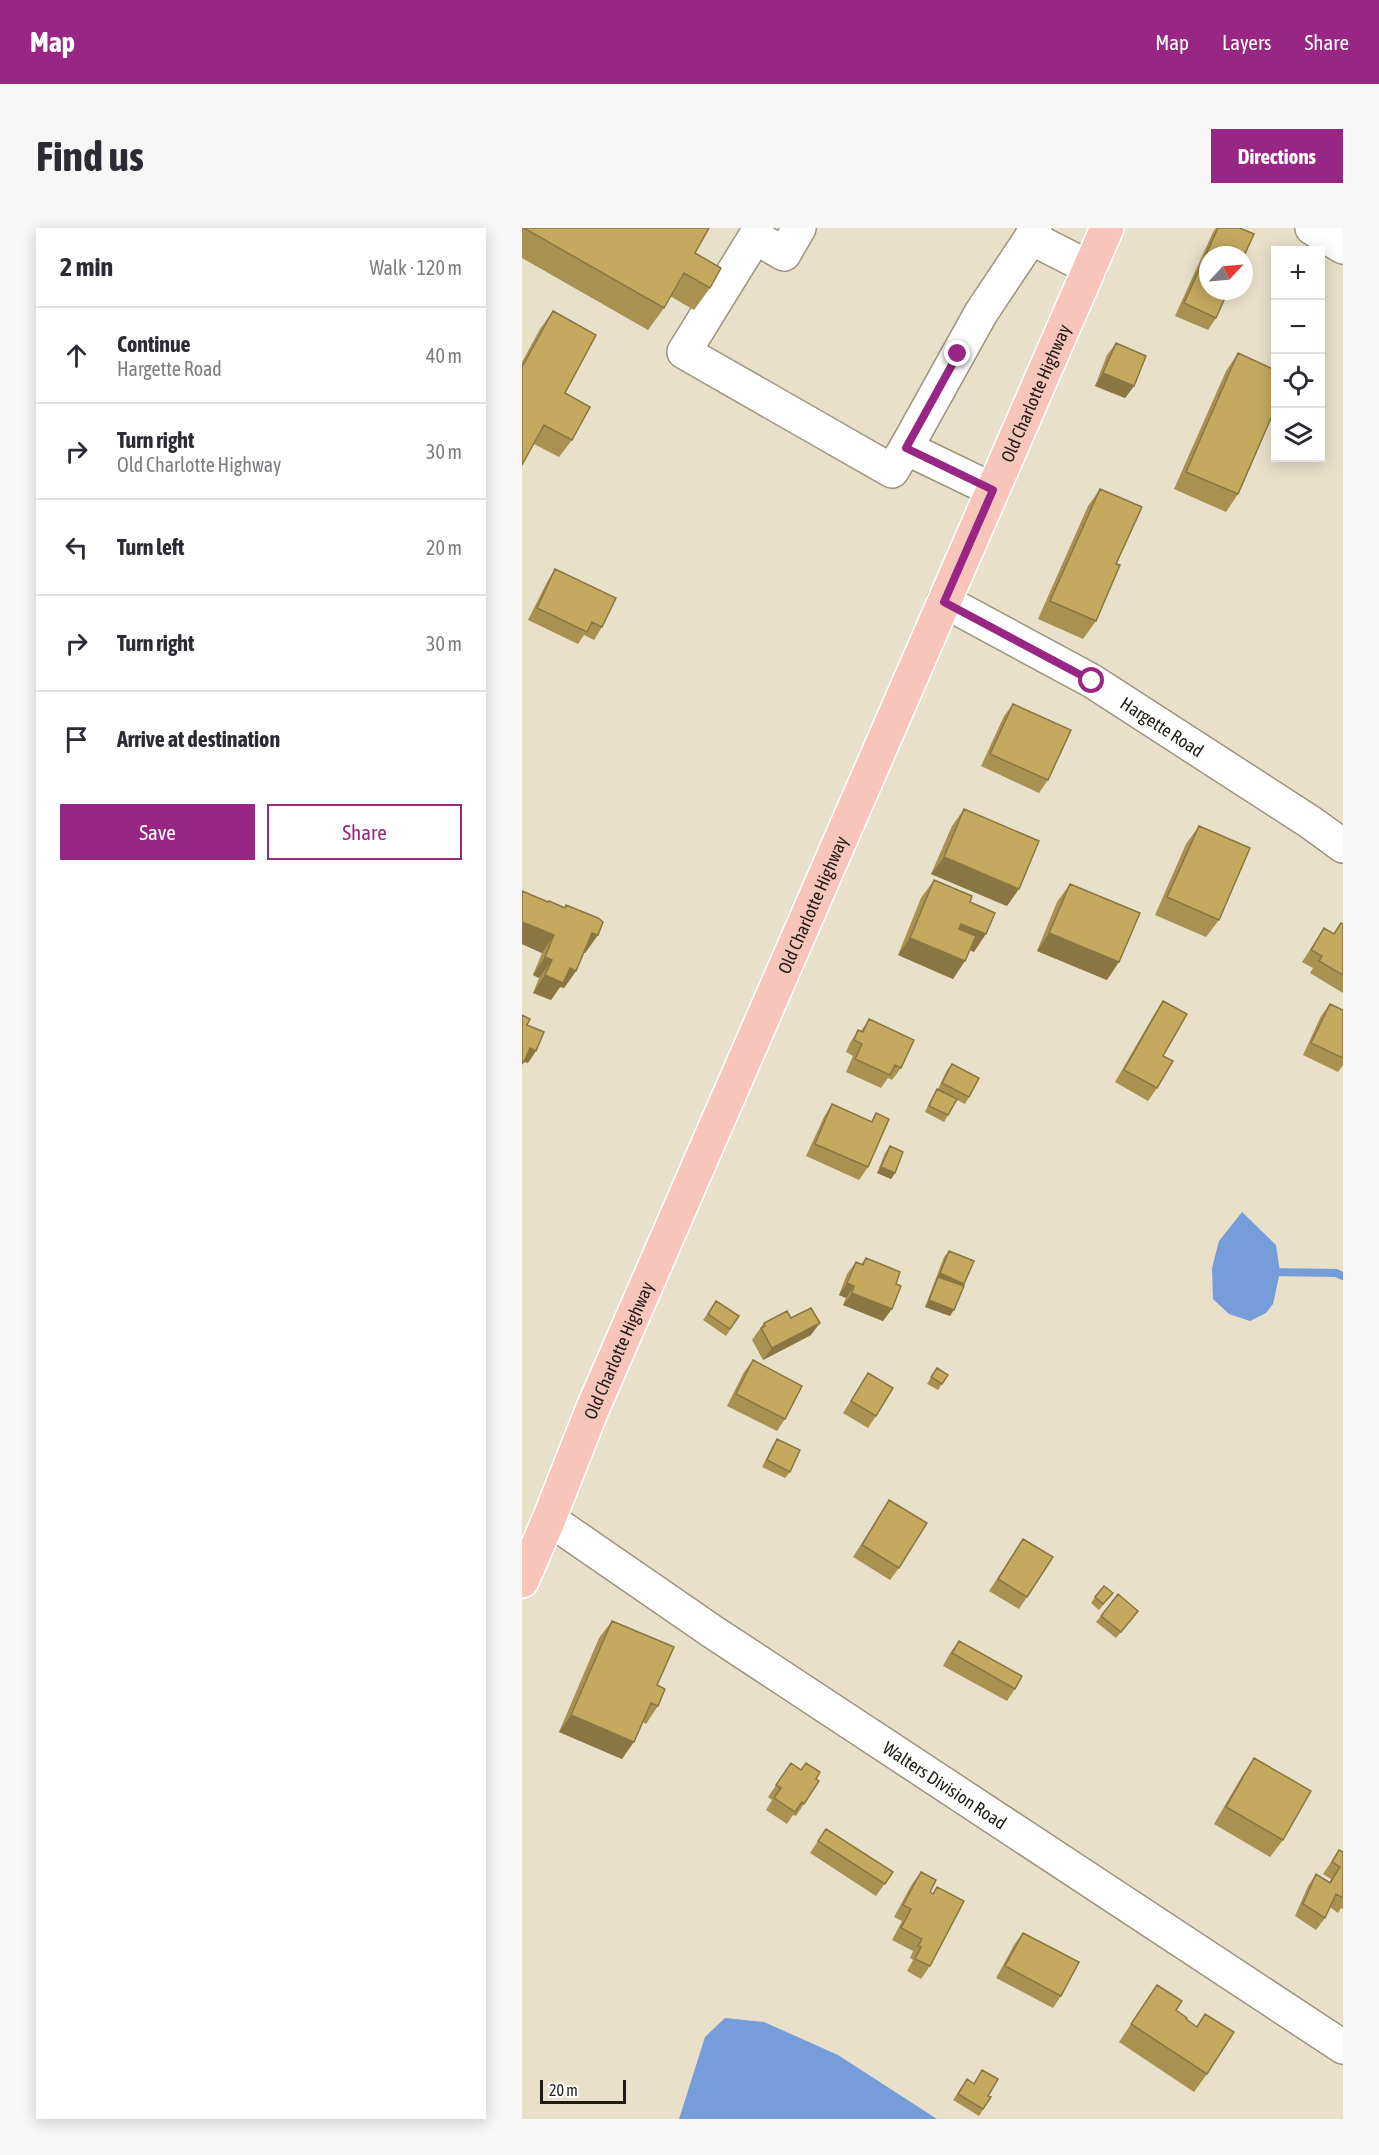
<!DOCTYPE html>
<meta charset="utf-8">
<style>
:root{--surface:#fff;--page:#f7f7f7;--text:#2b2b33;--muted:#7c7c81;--line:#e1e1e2;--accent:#982684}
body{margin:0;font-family:"Asap Condensed",sans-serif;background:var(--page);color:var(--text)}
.controls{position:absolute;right:18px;top:18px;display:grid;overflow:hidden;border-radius:0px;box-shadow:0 3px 15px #0003}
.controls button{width:54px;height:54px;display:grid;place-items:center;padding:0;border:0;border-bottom:2px solid var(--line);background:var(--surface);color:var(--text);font:30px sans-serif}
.compass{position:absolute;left:677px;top:18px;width:54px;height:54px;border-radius:50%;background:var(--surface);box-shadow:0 3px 15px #0003;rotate:64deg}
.scale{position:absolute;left:18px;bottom:15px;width:86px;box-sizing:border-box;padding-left:6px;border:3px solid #1e1b13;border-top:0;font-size:16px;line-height:21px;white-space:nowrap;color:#1e1b13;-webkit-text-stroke:4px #fff;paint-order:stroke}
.stop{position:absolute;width:18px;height:18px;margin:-14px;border:4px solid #982684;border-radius:50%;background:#fff}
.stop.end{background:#982684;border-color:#fff;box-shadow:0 2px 6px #0008}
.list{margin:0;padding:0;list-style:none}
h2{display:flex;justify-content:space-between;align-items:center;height:78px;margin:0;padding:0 24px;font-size:26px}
h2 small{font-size:20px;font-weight:400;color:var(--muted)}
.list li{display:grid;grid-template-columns:39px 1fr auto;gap:18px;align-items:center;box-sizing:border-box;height:96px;padding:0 24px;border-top:2px solid var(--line)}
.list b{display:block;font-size:22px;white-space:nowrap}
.list p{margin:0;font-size:20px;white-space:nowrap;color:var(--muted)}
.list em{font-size:20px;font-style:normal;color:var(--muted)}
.actions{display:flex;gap:12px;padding:18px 24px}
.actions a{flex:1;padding:14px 0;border:2px solid var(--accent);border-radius:0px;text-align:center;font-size:21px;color:var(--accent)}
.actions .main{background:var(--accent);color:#fff}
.icon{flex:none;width:33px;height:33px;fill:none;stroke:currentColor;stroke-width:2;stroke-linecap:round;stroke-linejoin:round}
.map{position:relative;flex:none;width:821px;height:1891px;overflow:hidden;border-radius:0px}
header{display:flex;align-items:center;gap:36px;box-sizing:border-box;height:84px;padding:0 30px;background:var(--accent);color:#fff}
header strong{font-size:28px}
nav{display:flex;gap:33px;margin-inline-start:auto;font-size:21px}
.intro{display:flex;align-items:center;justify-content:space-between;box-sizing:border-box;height:144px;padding:0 36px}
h1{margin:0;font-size:42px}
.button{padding:15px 27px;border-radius:0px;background:var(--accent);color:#fff;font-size:21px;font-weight:700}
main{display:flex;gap:36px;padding:0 36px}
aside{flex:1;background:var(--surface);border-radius:0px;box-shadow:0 3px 15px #0003}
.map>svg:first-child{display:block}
</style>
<header>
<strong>Map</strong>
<nav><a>Map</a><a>Layers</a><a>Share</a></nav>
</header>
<div class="intro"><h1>Find us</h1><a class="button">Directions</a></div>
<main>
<aside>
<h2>2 min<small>Walk · 120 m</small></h2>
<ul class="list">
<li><svg class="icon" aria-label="ahead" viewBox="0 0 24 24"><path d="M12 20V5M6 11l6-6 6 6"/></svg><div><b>Continue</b><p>Hargette Road</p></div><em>40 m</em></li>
<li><svg class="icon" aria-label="right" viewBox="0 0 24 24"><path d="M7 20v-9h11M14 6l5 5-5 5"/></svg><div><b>Turn right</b><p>Old Charlotte Highway</p></div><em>30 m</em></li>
<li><svg class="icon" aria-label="left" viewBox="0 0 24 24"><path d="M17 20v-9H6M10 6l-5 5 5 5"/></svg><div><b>Turn left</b></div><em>20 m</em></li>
<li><svg class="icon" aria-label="right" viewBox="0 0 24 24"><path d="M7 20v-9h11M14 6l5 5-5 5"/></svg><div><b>Turn right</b></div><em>30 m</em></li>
<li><svg class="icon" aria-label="arrive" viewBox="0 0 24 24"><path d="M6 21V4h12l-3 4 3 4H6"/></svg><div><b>Arrive at destination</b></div></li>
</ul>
<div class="actions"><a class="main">Save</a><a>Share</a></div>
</aside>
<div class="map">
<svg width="821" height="1891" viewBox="0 0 821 1891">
<rect width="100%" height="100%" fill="#e8e0c9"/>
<path fill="#769dd9" d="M720,984L754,1017L758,1044L751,1076L744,1085L728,1093L707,1086L691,1071L690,1040L697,1013Z
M203,1790L242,1794L316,1827L415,1891H157L183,1809Z"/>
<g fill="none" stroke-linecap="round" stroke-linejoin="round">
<path stroke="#769dd9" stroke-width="8" d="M747,1044L814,1045L821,1048"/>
<g stroke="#9c947f" stroke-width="36">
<g id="minor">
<path d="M277,0L262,26L233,9L162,124L370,243L384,220L471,262"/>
<path d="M513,0L509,10L568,40"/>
<path d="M790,0L821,19"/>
<path d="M384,220L459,85L509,10"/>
<path id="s1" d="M422,373L570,453L788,594L821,618"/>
<path id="s2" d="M27,1291L191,1404L821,1819"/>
</g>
</g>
<g stroke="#fff" stroke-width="36">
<g id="major">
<path id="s3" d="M0,1353L27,1291L70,1182L585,0"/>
</g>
</g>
<use href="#minor" stroke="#fff" stroke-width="33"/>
<use href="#major" stroke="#f7c5ba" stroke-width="33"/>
</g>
<path fill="#a99152" d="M0,0H187L173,25L188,60L172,82L148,68L142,80L126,102L0,30Z
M694,0H718L694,90L686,102L653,88L691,4Z
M31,83L50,212L37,229L12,216L0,237V134L18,101Z
M594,115L612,158L603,170L573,158L585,127Z
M716,125V266L704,284L652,261L704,143Z
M578,261L594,336L574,393L561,411L516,391L566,278Z
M33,341L80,399L72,412L62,407L56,416L6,392L25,354Z
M491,476L526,552L517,565L459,538L482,488Z
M442,581L485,678L409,646L430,598Z
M677,598L697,692L684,709L633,687L664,616Z
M412,652L448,674L452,724L448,722L431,751L376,727L399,670Z
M548,656L585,752L515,723L535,674Z
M0,663L76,707L63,725L62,724L54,743L42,760L38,759L29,772L11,765L17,750L11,747L20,725L0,716Z
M819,695L821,696V765L788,745L791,740L780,734L802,700L811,706Z
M641,773V828L635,860L626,873L593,854L633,785Z
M808,776L821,782V837L816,844L781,827L799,788Z
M347,791L379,840L370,852L366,850L359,860L324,844L331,828L324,824L328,815L336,802L339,803Z
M430,836L447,869L443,876L435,872L422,894L403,884L411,867L416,861L425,842Z
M310,876L349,894L354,885L346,939L337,952L284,928L302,889Z
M368,918L373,945L369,951L355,945L363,925Z
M427,1023L442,1056L428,1088L403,1079L422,1029Z
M344,1030L361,1093L321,1077L324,1070L317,1067L325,1046L334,1034L339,1036Z
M194,1073L217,1088L204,1108L181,1092Z
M269,1090L289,1107L241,1132L230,1112L242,1095Z
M231,1132L263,1191L255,1203L205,1178L222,1144Z
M415,1140L426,1147L416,1162L405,1156Z
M346,1145L354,1188L346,1200L321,1185Z
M255,1211L268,1244L263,1250L240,1239L251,1217Z
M367,1272L377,1340L368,1352L331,1329Z
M501,1311L505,1369L497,1381L467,1363Z
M573,1369L586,1371L577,1382L569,1375Z
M579,1388L612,1389L594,1410L574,1394Z
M90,1393L135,1457L136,1478L124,1496L121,1494L100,1531L37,1504L77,1410Z
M437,1413L493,1461L485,1473L421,1438L428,1425Z
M732,1530L761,1612L748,1629L692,1596L720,1548Z
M269,1535L297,1553L274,1588L271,1587L265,1596L244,1582L250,1572L246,1569Z
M304,1601L371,1644L354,1668L288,1625Z
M817,1622L821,1624V1681L819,1680L816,1685L808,1679L803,1690L794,1702L773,1688L786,1658L794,1646L808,1654L809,1651L801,1646Z
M399,1644L408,1664L411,1665L415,1659L408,1738L399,1751L385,1743L391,1732L388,1730L391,1723L370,1712L380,1693L372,1689L390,1656Z
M501,1705L539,1768L531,1780L474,1750L492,1717Z
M635,1757L654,1782L664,1792L674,1799L683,1786L685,1846L672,1864L597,1814Z
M445,1851L469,1869L457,1888L431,1872Z"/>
<path fill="#897642" d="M581,145L612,158L603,170L573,158Z
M422,629L497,661L485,678L409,646Z
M0,694L32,707L20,725L0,716Z
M439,696L464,706L452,724L427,713Z
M70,705L76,707L63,725L58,722Z
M527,705L597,734L585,752L515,723Z
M388,710L443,733L431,751L376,727Z
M23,729L30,732L17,750L11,747Z
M48,740L54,743L42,760L38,759L29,772L11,765L23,747Z
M8,820L14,823L6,835L2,834L0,837V831Z
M359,939L373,945L369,951L355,945Z
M418,1045L442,1056L438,1062L416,1049L414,1052Z
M325,1055L332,1058L324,1070L317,1067Z
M330,1065L370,1081L361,1093L321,1077Z
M407,1072L432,1082L428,1088L403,1079Z
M298,1095L289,1107L241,1132L250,1120Z
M49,1487L112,1514L100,1531L37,1504Z"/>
<path fill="#c4a95f" stroke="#897642" stroke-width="1.5" d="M2,0H187L173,25L199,40L188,60L162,45L142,80Z
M696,0H718L732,6L722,28V27H686V63H706L694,90L662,75Z
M31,83L74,107L43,165L68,179L50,212L22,197L0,237V139Z
M594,115L624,128L612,158L581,145Z
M716,125L753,142V181L716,266L664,244Z
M578,261L620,279L594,336L598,337L574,393L528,373Z
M33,341L94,370L80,399L70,394L65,404L15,380Z
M491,476L549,502L526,552L468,526Z
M442,581L517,613L497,661L422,629Z
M677,598L728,620L697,692L645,669Z
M412,652L450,668L448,674L473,685L464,706L439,696L437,701L454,708L443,733L388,710Z
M548,656L618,685L597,734L527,705Z
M0,663L26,674L27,673L43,680L44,677L76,690L81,694L76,707L70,705L54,743L48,740L41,755L23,747L30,732L23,729L32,707L0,694Z
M819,695L821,696V747L797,733L800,728L789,722L802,700L812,706Z
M641,773L665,786L641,828L651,833L635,860L602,842Z
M808,776L821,782V830L789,815Z
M0,787L8,791L5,797L22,804L14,823L8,820L2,834L0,833Z
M347,791L392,812L379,840L373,837L368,847L333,831L340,816L332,812L336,802L341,804Z
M430,836L457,850L447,869L420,855Z
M415,861L435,871L426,887L407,878Z
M310,876L350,894L354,885L367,891L346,939L293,916Z
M368,918L381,924L373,945L359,939Z
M427,1023L452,1033L442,1056L418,1045Z
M344,1030L378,1044L374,1056L379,1058L370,1081L330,1065L332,1058L325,1055L334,1034L341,1037Z
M416,1049L442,1058L432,1082L407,1072Z
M194,1073L217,1088L208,1101L186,1086Z
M289,1080L298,1095L250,1120L239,1100L243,1098L242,1095L265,1083L269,1090Z
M231,1132L280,1158L263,1191L214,1166Z
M415,1140L426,1147L420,1156L409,1149Z
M346,1145L371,1160L354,1188L329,1173Z
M255,1211L278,1222L268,1244L245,1232Z
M367,1272L405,1295L377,1340L340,1317Z
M501,1311L531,1329L505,1369L476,1351Z
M582,1358L591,1365L581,1376L573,1369Z
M596,1366L616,1383L599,1404L579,1388Z
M90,1393L152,1419L135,1457L143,1461L136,1478L129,1475L112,1514L49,1487Z
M437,1413L500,1448L493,1461L430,1425Z
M732,1530L789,1563L761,1612L704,1579Z
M269,1535L279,1542L284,1535L298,1544L294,1551L297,1553L282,1576L280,1574L273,1584L252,1570L259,1560L254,1557Z
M304,1601L371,1644L363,1656L296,1613Z
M817,1622L821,1624V1670L814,1666L803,1690L781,1676L794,1646L808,1655L818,1639L810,1634Z
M399,1644L414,1652L408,1664L411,1666L415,1659L442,1673L408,1738L393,1731L399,1719L396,1718L400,1711L379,1700L389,1681L381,1677Z
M501,1705L557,1734L539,1768L483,1738Z
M635,1757L660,1773L654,1782L665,1790L664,1791L675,1799L683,1786L712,1804L685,1846L609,1796Z
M460,1842L476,1851L466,1868L469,1869L461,1881L436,1866L445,1851L452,1856Z"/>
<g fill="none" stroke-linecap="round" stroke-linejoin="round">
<path stroke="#982684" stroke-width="8" d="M436,126L384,220L471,262L422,374L570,453"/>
</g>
<g text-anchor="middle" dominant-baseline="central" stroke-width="4.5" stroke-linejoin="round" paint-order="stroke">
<g font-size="18" fill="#1e1b13" stroke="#fff">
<text stroke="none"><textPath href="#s3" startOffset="1294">Old Charlotte Highway</textPath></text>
<text stroke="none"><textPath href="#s1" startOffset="252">Hargette Road</textPath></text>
<text stroke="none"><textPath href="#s3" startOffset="736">Old Charlotte Highway</textPath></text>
<text stroke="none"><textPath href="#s3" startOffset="250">Old Charlotte Highway</textPath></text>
<text stroke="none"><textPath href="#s2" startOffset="477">Walters Division Road</textPath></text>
</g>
</g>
</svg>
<div class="controls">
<button>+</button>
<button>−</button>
<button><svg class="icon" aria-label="locate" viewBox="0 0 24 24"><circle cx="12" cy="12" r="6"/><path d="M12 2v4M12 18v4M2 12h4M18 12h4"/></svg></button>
<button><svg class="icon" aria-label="layers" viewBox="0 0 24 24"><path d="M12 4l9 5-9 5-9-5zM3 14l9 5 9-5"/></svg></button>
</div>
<svg class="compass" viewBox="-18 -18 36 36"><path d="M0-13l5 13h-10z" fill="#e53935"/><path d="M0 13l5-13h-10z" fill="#7c7c81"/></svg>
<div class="scale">20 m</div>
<div class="stop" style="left:570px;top:453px"></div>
<div class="stop end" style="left:436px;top:126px"></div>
</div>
</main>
